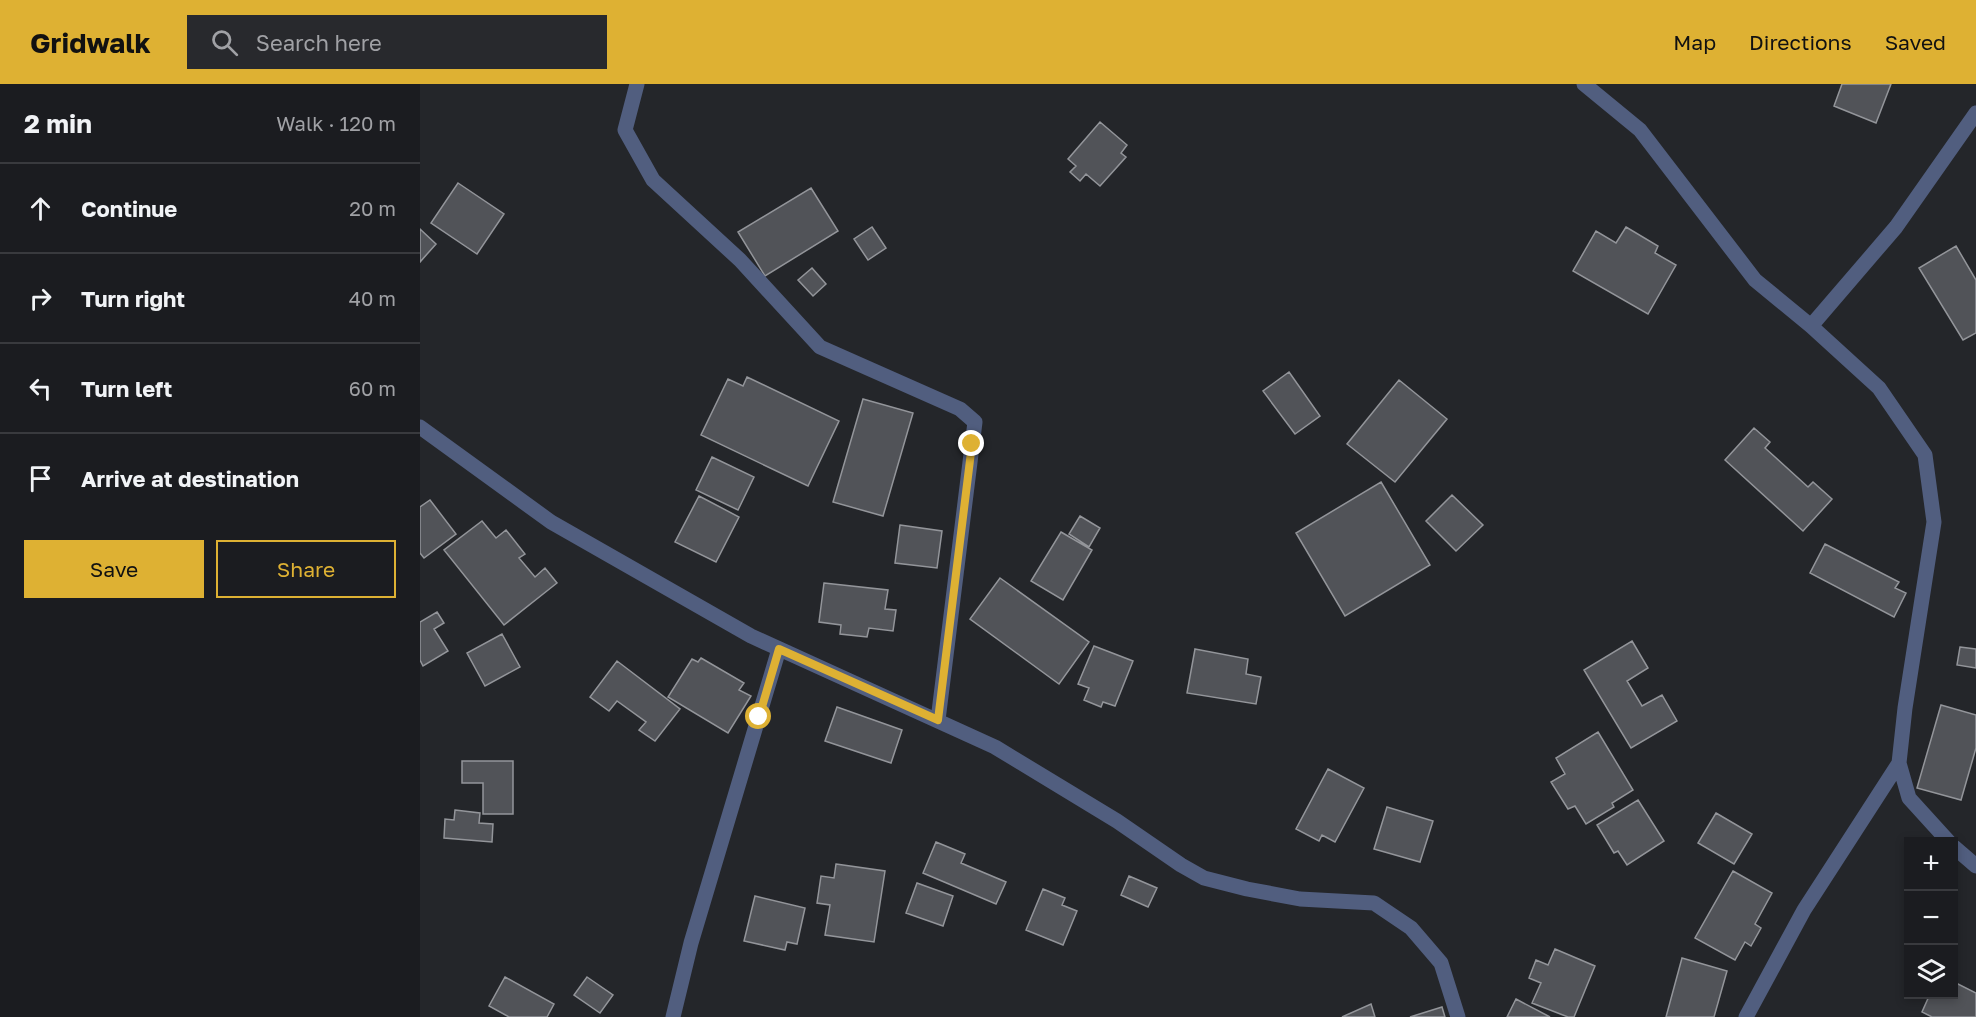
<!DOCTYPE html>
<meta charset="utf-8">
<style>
:root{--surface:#1b1c20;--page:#28292d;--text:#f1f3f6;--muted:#a0a1a5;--line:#393a3e;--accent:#deb133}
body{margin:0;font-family:"Golos Text",sans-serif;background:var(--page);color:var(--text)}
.controls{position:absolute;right:18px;bottom:18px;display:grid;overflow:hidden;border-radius:0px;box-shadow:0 3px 9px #0003}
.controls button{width:54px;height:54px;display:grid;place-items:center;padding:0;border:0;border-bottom:2px solid var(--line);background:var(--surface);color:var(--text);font:30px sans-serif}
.stop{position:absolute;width:18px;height:18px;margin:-14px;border:4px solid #deb133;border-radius:50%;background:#fff}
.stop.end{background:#deb133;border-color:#fff;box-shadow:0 2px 6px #0008}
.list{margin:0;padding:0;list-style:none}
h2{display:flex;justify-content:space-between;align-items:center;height:78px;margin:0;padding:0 24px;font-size:26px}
h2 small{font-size:20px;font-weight:400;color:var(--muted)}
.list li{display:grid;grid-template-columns:39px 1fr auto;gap:18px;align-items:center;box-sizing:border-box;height:90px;padding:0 24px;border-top:2px solid var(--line)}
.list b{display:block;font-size:22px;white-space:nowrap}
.list em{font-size:20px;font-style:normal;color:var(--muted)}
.actions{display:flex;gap:12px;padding:18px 24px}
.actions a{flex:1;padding:14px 0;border:2px solid var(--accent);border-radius:0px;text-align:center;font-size:21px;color:var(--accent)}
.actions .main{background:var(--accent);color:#111}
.icon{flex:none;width:33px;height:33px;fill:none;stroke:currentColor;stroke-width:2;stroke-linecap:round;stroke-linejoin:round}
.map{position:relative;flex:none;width:1556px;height:933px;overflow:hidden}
header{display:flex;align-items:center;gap:36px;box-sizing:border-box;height:84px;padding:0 30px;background:var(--accent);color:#111}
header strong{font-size:28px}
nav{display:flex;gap:33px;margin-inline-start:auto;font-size:21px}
.search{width:420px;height:54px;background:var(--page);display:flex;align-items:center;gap:15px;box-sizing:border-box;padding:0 21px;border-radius:0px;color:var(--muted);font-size:22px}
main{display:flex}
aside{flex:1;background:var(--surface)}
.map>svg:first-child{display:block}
</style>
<header>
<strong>Gridwalk</strong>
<div class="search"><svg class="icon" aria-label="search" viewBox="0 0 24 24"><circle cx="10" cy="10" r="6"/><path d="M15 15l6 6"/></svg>Search here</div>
<nav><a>Map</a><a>Directions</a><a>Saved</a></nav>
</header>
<main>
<aside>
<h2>2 min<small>Walk · 120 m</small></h2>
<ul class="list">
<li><svg class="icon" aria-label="ahead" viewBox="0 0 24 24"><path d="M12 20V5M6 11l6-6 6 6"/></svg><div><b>Continue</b></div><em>20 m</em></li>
<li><svg class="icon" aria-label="right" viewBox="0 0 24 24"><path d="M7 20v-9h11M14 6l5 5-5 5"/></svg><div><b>Turn right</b></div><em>40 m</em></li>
<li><svg class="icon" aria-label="left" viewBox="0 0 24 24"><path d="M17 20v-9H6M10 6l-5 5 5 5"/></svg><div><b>Turn left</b></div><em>60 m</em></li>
<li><svg class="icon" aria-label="arrive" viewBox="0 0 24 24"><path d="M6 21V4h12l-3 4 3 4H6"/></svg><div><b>Arrive at destination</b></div></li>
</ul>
<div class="actions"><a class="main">Save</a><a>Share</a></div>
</aside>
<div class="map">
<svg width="1556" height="933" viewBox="0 0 1556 933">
<rect width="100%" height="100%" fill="#24262a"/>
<path fill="#515358" stroke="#93959a" stroke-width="1.5" d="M1422,0H1471L1456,39L1414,22Z
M680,38L707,61L701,69L706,73L680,102L666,90L660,97L650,88L656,82L648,75Z
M38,99L84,130L57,170L11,139Z
M391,104L418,147L345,192L318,148Z
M452,143L466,164L448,176L434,155Z
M1206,143L1238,162L1235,169L1256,181L1228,230L1153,187L1176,147L1196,159Z
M0,145L16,160L0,178Z
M1536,162L1556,196V249L1543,256L1499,184Z
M392,184L406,200L393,212L378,196Z
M869,288L900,332L875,350L843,307Z
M327,293L419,337L388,402L281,351L308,295L323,302Z
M979,296L1027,335L975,398L927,360Z
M443,315L493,329L463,432L413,418Z
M1334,344L1350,358L1345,364L1388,403L1393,398L1412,415L1383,447L1305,376Z
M292,373L334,393L318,426L276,406Z
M961,398L1010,481L925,532L876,449Z
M1032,411L1063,441L1036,467L1006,437Z
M279,412L319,433L296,478L255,458Z
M10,416L36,450L4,474L0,469V423Z
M660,432L680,444L669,463L649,450Z
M62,437L76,454L86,446L105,470L99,474L115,493L125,484L137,499L84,541L24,466Z
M480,441L522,447L517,484L475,479Z
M641,448L672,466L643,516L611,497Z
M1405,460L1479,498L1475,504L1486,509L1474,533L1390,489Z
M580,494L669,558L639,600L550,535Z
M404,499L468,506L465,525L476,526L473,547L449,544L447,553L420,550L421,541L399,538Z
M17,528L24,539L14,545L28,567L3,582L0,576V538Z
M82,550L100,583L65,602L47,569Z
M1212,557L1228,584L1207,597L1222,622L1242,611L1257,637L1211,664L1164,586Z
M674,562L713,577L695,622L683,618L681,623L664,616L669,604L658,600Z
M1540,563L1556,565V584L1537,581Z
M775,565L828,575L826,590L841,593L836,620L767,609Z
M281,574L324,599L319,606L331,612L308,649L248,613L272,575L278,578Z
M197,577L260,625L235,657L219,646L226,638L197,617L189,627L170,613Z
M1521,621L1556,631V664L1541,716L1497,704Z
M417,623L482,646L471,679L405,657Z
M1178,648L1213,706L1192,719L1194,723L1166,740L1155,722L1148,725L1131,698L1145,690L1136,674Z
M42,677H93V730H63V699H42Z
M908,685L944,704L915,758L902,751L899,757L876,745Z
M1218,716L1244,757L1207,781L1198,767L1194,769L1177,741Z
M967,723L1013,737L1000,778L954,765Z
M35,726L60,729L59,739L73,740L72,758L24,754L25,735L34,736Z
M1296,729L1332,750L1314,780L1278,759Z
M516,758L545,770L541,779L586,798L576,820L503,789Z
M416,780L465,787L454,858L405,851L410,821L397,819L401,792L414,794Z
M1313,787L1352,809L1335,840L1341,844L1331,862L1325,858L1315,876L1275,854Z
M709,792L737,804L728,823L701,811Z
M497,799L533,812L523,842L486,829Z
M623,805L645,814L642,821L657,827L643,861L606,846Z
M335,812L385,824L377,860L367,858L365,866L324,857Z
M1135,865L1175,882L1154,933H1148L1112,919L1121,899L1109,894L1116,876L1128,881Z
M1262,874L1307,887L1294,933H1246Z
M85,893L134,920L127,933H89L69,922Z
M167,893L193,911L180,929L154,911Z
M1534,898L1556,909V933H1512L1502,928L1510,910H1534Z
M1096,915L1130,933H1087Z
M951,920L955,933H922Z
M1022,923L1025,933H990Z"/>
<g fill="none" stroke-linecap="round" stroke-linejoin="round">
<path stroke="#515e7f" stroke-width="15" d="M217,0L205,46L233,96L320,176L400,263L540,325L555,338L518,636
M1164,0L1220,46L1335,196L1391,242L1459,304L1505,371L1514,438L1485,624L1479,679L1489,714L1529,758
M1391,242L1476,143L1556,29
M0,343L131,438L331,552L575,663L697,737L761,781L784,794L827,805L880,815L954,819L991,844L1021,879L1038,933
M1534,763L1556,782
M253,933L271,859L359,565
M1326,933L1384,826L1479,679"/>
</g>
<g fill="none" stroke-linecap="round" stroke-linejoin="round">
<path stroke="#deb133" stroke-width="8" d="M339,633L359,565L518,636L552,360"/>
</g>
</svg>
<div class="controls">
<button>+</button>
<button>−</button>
<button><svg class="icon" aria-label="layers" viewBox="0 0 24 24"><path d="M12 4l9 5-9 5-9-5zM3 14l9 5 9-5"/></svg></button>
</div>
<div class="stop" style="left:339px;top:633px"></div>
<div class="stop end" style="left:552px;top:360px"></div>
</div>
</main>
